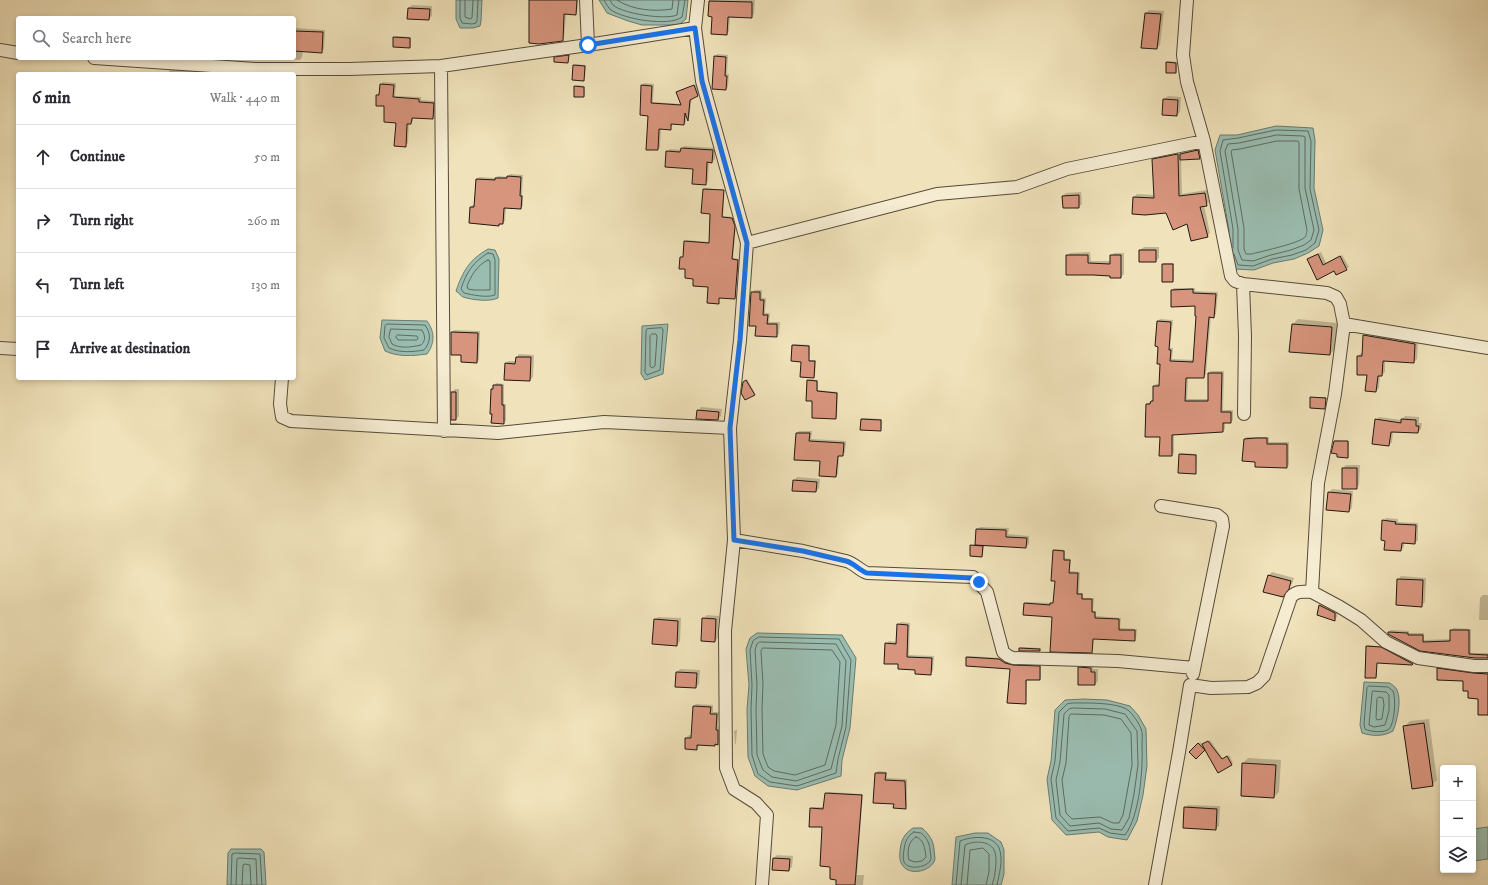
<!DOCTYPE html>
<meta charset="utf-8">
<style>
:root{--surface:#fff;--page:#f2f2f3;--text:#2b2b33;--muted:#7c7c81;--line:#e1e1e2}
body{margin:0;font-family:"IM FELL DW Pica",serif;background:var(--page);color:var(--text)}
.controls{position:absolute;right:12px;bottom:12px;display:grid;overflow:hidden;border-radius:4px;box-shadow:0 2px 6px #0003}
.controls button{width:36px;height:36px;display:grid;place-items:center;padding:0;border:0;border-bottom:1px solid var(--line);background:var(--surface);color:var(--text);font:20px sans-serif}
.stop{position:absolute;width:12px;height:12px;margin:-9px;border:3px solid #1a73e8;border-radius:50%;background:#fff}
.stop.end{background:#1a73e8;border-color:#fff;box-shadow:0 1px 4px #0008}
.list{margin:0;padding:0;list-style:none}
h2{display:flex;justify-content:space-between;align-items:center;height:52px;margin:0;padding:0 16px;font-size:17px}
h2 small{font-size:13px;font-weight:400;color:var(--muted)}
.list li{display:grid;grid-template-columns:26px 1fr auto;gap:12px;align-items:center;box-sizing:border-box;height:64px;padding:0 16px;border-top:1px solid var(--line)}
.list b{display:block;font-size:15px;white-space:nowrap}
.list em{font-size:13px;font-style:normal;color:var(--muted)}
.icon{flex:none;width:22px;height:22px;fill:none;stroke:currentColor;stroke-width:2;stroke-linecap:round;stroke-linejoin:round}
.map{position:relative;flex:none;width:1488px;height:885px;overflow:hidden}
.search{position:absolute;background:var(--surface);box-shadow:0 2px 6px #0003;left:16px;top:16px;width:280px;height:44px;display:flex;align-items:center;gap:10px;box-sizing:border-box;padding:0 14px;border-radius:4px;color:var(--muted);font-size:15px}
.panel{position:absolute;background:var(--surface);box-shadow:0 2px 6px #0003;left:16px;top:72px;width:280px;height:308px;border-radius:4px}
.map>svg:first-child{display:block}
</style>
<div class="map">
<svg width="1488" height="885" viewBox="0 0 1488 885">
<rect width="100%" height="100%" fill="#f0e2ba"/>
<filter id="stains"><feTurbulence type="fractalNoise" baseFrequency=".005" numOctaves="4"/><feColorMatrix values="0 0 0 0 .2 0 0 0 0 .09 0 0 0 0 .02 0 0 0 .5 -.17"/></filter>
<radialGradient id="worn" r=".72"><stop offset=".6" stop-color="#630" stop-opacity="0"/><stop offset="1" stop-color="#630" stop-opacity=".3"/></radialGradient>
<path fill="#9abdb1" stroke="#6a7b70" d="M456,0H482L481,21L480,26L473,28H460L456,19Z
M599,0H688L686,19L679,25H642L628,21L607,13Z
M1276,126L1313,128L1315,140L1314,188L1323,230L1319,246L1308,253L1294,259L1273,263L1254,270L1235,269L1228,251L1229,230L1215,150L1220,135H1237Z
M488,249L495,250L499,259L498,298C490,302 472,300 463,297C461,296 459,293 456,291C463,271 469,260 488,249Z
M382,320L427,321C435,332 435,343 427,354C412,356 398,357 385,351L380,338Z
M668,324L663,374L645,380L641,374L642,326Z
M757,633L842,635L856,658L850,728L842,760L841,776L797,790L768,786L755,776L748,757L747,709L749,685L746,649L750,638Z
M1364,682L1390,683C1392,685 1396,687 1397,690C1402,700 1397,721 1393,731C1383,737 1372,736 1362,733L1360,725Z
M1084,699L1107,700L1130,706L1138,715L1146,729L1147,766L1143,795L1137,821L1127,840L1108,837L1099,832L1066,835L1052,820L1047,779L1051,761L1055,710L1065,700Z
M1488,827V859L1473,861V829Z
M913,828H922C929,834 933,840 934,849C934,852 935,856 935,859C932,874 896,880 900,851C901,840 904,834 913,828Z
M975,833H988L1001,842L1004,850V874L1001,885H952L956,837Z
M231,849H261L264,852L266,885H227L228,853Z"/>
<path fill="#0003" d="M530,0H578L577,12L575,14H566L564,38L562,40Z
M709,0H755L754,14L751,17H730L729,31L727,34L713,16L709,15Z
M412,5L432,6V16L428,19L409,8Z
M1149,10L1164,11L1160,45L1157,48L1146,13Z
M296,28L325,30L324,49L321,52L303,51L302,57L300,60L286,59L294,58V30Z
M396,36L411,37V46L409,47L394,37Z
M717,54L728,55L727,74H729L728,87L726,89L715,57Z
M1169,61L1177,62V71L1176,72L1167,62Z
M575,64L586,65L585,78L584,80L574,66Z
M172,68L202,70V74H169V71Z
M383,82L396,83L395,96L421,97V100L435,101L434,116L432,118L413,117V121L411,123H409L408,143L405,146L397,122L377,95L379,93L381,84Z
M644,83L654,84L653,102L682,104L677,93L696,84L700,93L692,98L689,118L688,119L686,115V122L684,124H672V127L670,129L661,128L660,147L658,149L642,85Z
M577,85L585,86V95L583,96L575,87Z
M1168,96L1181,97L1180,112L1177,115L1163,114L1164,99Z
M684,146L715,148V159L712,162H709L708,181L705,184L694,168L667,152L670,149L681,150Z
M1201,147L1203,155L1200,158L1181,159L1182,194L1207,190L1209,202L1204,205L1210,233L1207,236L1188,223L1134,197L1137,194L1155,195L1153,160L1156,157L1181,151V154L1184,151Z
M510,174L523,175L522,195H523V206L521,208L506,207L505,221L499,225L471,207L472,205H475L477,179L479,177L495,178L498,176L508,177Z
M705,188L724,190L723,216L733,217L736,225L733,258L739,259L736,296L735,298L720,297L718,303L709,286L694,278L681,258L684,256L685,242L686,240L710,242L711,213L704,190Z
M1081,192L1082,204L1079,207L1063,196L1066,193Z
M1144,247H1159V258L1156,261L1140,250Z
M1090,252L1091,261H1111V256L1114,253H1124V274L1121,277L1111,275L1067,256L1070,253Z
M1321,252L1326,263L1342,255L1349,267L1346,269L1335,270L1308,259Z
M1165,263H1174V280L1172,281L1163,264Z
M1174,288H1195V291L1218,292L1216,314L1214,317L1211,316L1206,374L1204,377H1188L1187,399H1209V373L1211,371H1224L1223,410H1233V420L1230,422H1225V429L1223,431L1174,433V453L1172,455L1161,436H1146L1147,404L1154,399V386L1156,384H1160L1161,363L1158,321L1160,319L1173,320L1170,348H1173L1172,359L1195,360L1197,315L1196,305L1172,290Z
M755,290H762V298H766L765,313H770L769,322H780L779,334L776,336L757,325L752,292Z
M1298,319L1337,323L1335,349L1330,354L1293,324Z
M454,330L480,331L479,360L477,362L462,354L452,332Z
M1367,332L1418,341L1417,359L1414,362L1385,360V372L1382,375H1380L1379,388L1376,391L1368,374H1358V356L1361,353H1363L1364,335Z
M794,344L810,345L809,360H816L815,376L814,377L793,345Z
M519,354L534,355L533,377L530,380L506,364L508,361H517V357Z
M747,379L755,393L754,394L745,381Z
M809,379L818,380V390L838,392L837,417L836,418L814,400L808,381Z
M496,383L504,384V404H506V421L503,423L492,390Z
M455,389H459V416L456,419H452V392Z
M1313,397H1326V406L1324,408L1311,398Z
M701,407L722,409L721,416L718,419L698,411Z
M1405,416L1419,417V423H1422L1421,429L1418,432L1393,431L1392,442L1389,445L1376,420L1379,417L1401,420Z
M863,418L882,419V428L880,430L862,419Z
M799,431H812L811,439L846,441L845,452L843,455H839L838,474L836,476L797,433Z
M1247,437H1269V442H1289V465L1287,467L1256,461L1244,439Z
M1336,440L1349,441V455L1348,457L1335,441Z
M1181,453L1197,454L1196,471L1195,473L1180,455Z
M1346,465H1360L1359,485L1356,488L1343,468Z
M797,477L820,479L819,488L816,491L794,481Z
M1332,489L1353,491L1352,508L1349,511L1329,493Z
M1386,518L1398,519V522L1418,523V540L1415,543L1404,542V547L1401,550L1386,540L1383,521Z
M980,527L1009,528L1008,534L1029,536V544L1026,547L984,544L983,554L982,556L971,546L976,545L977,529Z
M1055,549L1065,550V558L1071,559L1070,571L1080,572L1079,593H1083V598H1094L1093,611H1096V616L1121,618L1120,628L1137,629L1136,638L1134,640L1094,638L1093,650L1091,652L1053,616L1025,604L1026,602L1051,603L1054,602L1056,580L1054,551Z
M1272,572L1294,578L1292,584L1286,592L1268,576Z
M1401,576L1426,578L1425,602L1421,606L1398,580Z
M1483,595H1488V620H1479L1480,598Z
M1323,602L1338,610L1337,617L1334,620L1318,615L1320,605Z
M707,615L719,616L718,638L715,641L703,619Z
M658,617L681,618L680,641L677,645L655,620Z
M901,622L910,623L909,655L934,656L933,671L930,674L899,663L886,644L889,641L897,642L898,625Z
M1453,628L1471,629V653H1488V658H1475L1389,632L1391,630L1409,631V633H1424V640L1451,639V631Z
M1368,645L1382,647L1413,663L1412,664L1377,662V676L1375,677L1367,647Z
M1021,647L1041,648V649L1039,650L1020,648Z
M969,656L1001,658L1006,662L1014,665H1041V678L1040,679H1027L1026,702L1025,703L1011,669L967,657Z
M1083,665H1094L1093,669H1098V681L1095,684L1079,668Z
M1441,667L1488,672V714L1479,698L1469,690L1464,680L1438,669Z
M680,669L700,670L699,684L696,687L677,672Z
M696,704L713,705V712H719L718,727H721V741L715,745L700,744L697,749L686,748V738L689,735H692L694,706Z
M1429,719L1437,780L1432,785L1405,726L1410,721Z
M736,730H737L736,743L735,745L734,731Z
M1210,740L1223,759L1229,755L1233,763L1219,772L1206,748L1196,757L1191,752L1200,742L1203,745Z
M1248,758L1281,760L1279,792L1274,797L1243,763Z
M878,771L887,772V778L907,779V806L905,808L895,803L876,773Z
M828,792L863,794L857,875H864L863,885H837V879L831,866L823,826L811,809L813,807H824L826,794Z
M1188,805L1220,806L1219,826L1215,829L1185,808Z
M777,855L793,856L792,867L789,870L773,869L774,858Z"/>
<g fill="none" stroke-linecap="round" stroke-linejoin="round">
<path stroke="#5e6b60" stroke-width="1" d="M460,0V18L462,23L472,24L476,23L477,21L478,0
M465,0V17L470,19L472,18L473,0
M604,0C606,3 608,8 611,10C624,19 669,27 682,17L685,0
M610,0C611,2 612,4 613,5C623,14 666,20 677,15L679,0
M617,0C632,10 654,12 672,9L673,0
M1277,135L1303,136L1305,137V188L1314,230L1311,240L1304,245L1291,250L1271,255L1253,261L1242,260L1238,250V229L1225,151L1228,144L1239,143Z
M1277,141H1298L1299,143V189L1307,230C1307,230 1306,235 1306,236C1302,243 1262,251 1252,254H1246L1244,249V228L1231,151L1232,150L1240,149Z
M1233,248V229L1220,151L1223,140L1238,138L1276,130L1308,131L1311,141L1310,189L1319,230L1315,243L1306,250L1292,255L1272,259L1253,266L1238,265L1234,254
M488,253L493,254L495,260V295C486,298 473,295 464,293L461,289C466,273 473,262 488,253Z
M488,260L490,261V290H474L468,289L467,286C471,276 477,265 488,260Z
M387,324L425,325C431,333 431,342 424,350C413,352 400,353 389,348L384,338L385,326Z
M662,328L663,330L660,370L647,375L645,372L646,331L647,329Z
M391,329L422,330C425,335 426,341 421,345C412,347 400,349 392,344L389,337Z
M652,334H656L657,336L655,366L652,368L650,366V336Z
M398,335L417,336L418,338L417,340H398L396,337Z
M759,637L839,639L851,660L846,727L838,759L836,773L797,786L770,782L758,774L752,755L751,709L752,685L750,650L753,641Z
M760,642L836,644L846,661L842,726L831,769L796,781L772,777L763,770L757,755L756,709L757,685L755,650L757,644Z
M763,648L832,650L840,662L836,725L825,765L795,775L774,771L768,767L763,754L762,709L763,684L761,651Z
M1369,686L1388,687C1389,688 1392,690 1393,691C1396,697 1395,723 1389,729C1385,733 1370,732 1365,729L1364,724L1367,688Z
M1373,691L1386,692L1389,695V711L1385,725L1374,727L1369,725L1372,693Z
M1379,697L1383,698L1384,705L1382,719L1377,720L1376,718L1377,699Z
M1073,703C1086,703 1119,702 1129,711C1134,716 1139,723 1141,729C1143,733 1142,739 1142,744C1143,769 1140,815 1125,835L1110,833L1099,828L1068,831L1056,818L1051,779L1055,761L1059,712L1067,704Z
M1073,708L1105,709L1125,714L1137,731L1138,765L1134,794L1129,818L1122,830L1111,829L1099,823L1070,826L1060,815L1056,780L1060,762L1064,714L1069,709Z
M1071,714L1104,715L1121,719L1131,733L1132,765L1123,815L1119,823H1113L1100,817L1072,819L1066,813L1062,780L1066,763L1069,717Z
M914,832L921,833C926,837 929,842 930,849C930,853 932,858 930,861C925,868 908,870 904,862C903,859 903,854 904,850C905,842 907,836 914,832Z
M916,837C924,839 925,849 926,857L922,861L915,862L909,860C907,852 908,841 916,837Z
M231,885L232,854L235,853L260,854L262,885
M236,885L237,859L239,858L256,859L257,885
M242,885L243,865L245,864L250,865L251,885
M956,885L960,841C972,836 996,834 1000,851C1003,862 999,874 997,885
M961,885L965,845C973,841 989,840 994,850C997,855 996,867 995,872C995,877 993,881 992,885
M967,885L970,850L983,848L989,854V872L986,885"/>
</g>
<path fill="#d8957e" stroke="#21190f" d="M529,0H577L576,15L564,14L563,41L539,44L529,43Z
M709,1L752,2V18L728,17L727,35L711,34L712,17L708,16Z
M408,8L430,9L429,20L407,19Z
M1145,13L1161,14L1157,49L1141,48Z
M294,31L323,32L322,53L294,51Z
M393,37L410,38V48L393,47Z
M569,55L568,63L554,62V57Z
M714,56L726,57L725,76H727L726,90L712,89Z
M1166,62L1176,63V73H1166Z
M573,65L585,66L584,81L572,80Z
M380,84L394,85L393,97L419,99V102L434,103L433,119L412,118L411,124H407L406,147L394,146L396,123L384,122V106H376V95H379Z
M641,85L652,86L651,103L681,105L676,92L694,85L698,96L690,100L688,121L685,113L684,125L671,124V130L659,129L658,150H646L648,116L640,115Z
M574,86L584,87V97H574Z
M1163,99L1178,100L1177,116L1162,115Z
M681,148L713,150L712,163L707,162L706,185L692,184L693,169L665,167L666,151L680,152Z
M1198,150L1200,159L1180,160V154Z
M1178,154L1179,196L1205,193L1207,206L1200,207L1208,237L1191,241L1187,224L1173,230L1166,213L1145,215L1132,214L1133,197L1154,198L1152,159Z
M507,176L521,177L520,196H522L521,209L504,208L503,224H499V226L469,223L470,207H474L476,179L495,180V178H507Z
M703,189L724,190L722,217L732,218L735,226L732,259L738,260L735,299L719,298V304L707,303L708,287L693,286V279L685,278V269H679L680,257H683L684,241L709,243L710,214L701,213Z
M1079,195V208H1063L1062,196Z
M1139,250H1156V262H1139Z
M1318,254L1323,265L1340,256L1347,270L1336,275L1334,271L1317,280L1307,259Z
M1066,255H1088V263L1110,264V255H1121V278H1110V276L1093,275H1066Z
M1162,264H1173V282H1162Z
M1193,289V293L1216,294L1214,318L1209,317L1204,378H1186L1185,401H1208V373H1222L1221,412H1231V423H1223V432L1172,435V456H1159L1160,437H1145L1146,404H1150L1151,401H1153V386H1159L1160,364H1157L1158,347L1155,346L1157,321L1171,322L1169,350H1171L1170,361L1193,362L1196,316H1195V306L1171,307V290Z
M751,292H760V300H764L763,315H768L767,324H777V337L755,336L756,326H749Z
M1292,324L1332,327L1330,355L1289,352Z
M451,332L478,333L477,363L461,362V355H451Z
M1363,335L1415,344L1414,363L1383,361L1382,376H1378L1376,392L1365,391L1367,375H1357V356H1362Z
M792,345L809,346V361H815L814,378L800,377L801,362L791,361Z
M516,357H531L530,381L504,380L505,363L515,364Z
M746,380L755,395L745,400L741,393L743,382Z
M807,380L817,381V391L837,393L836,419L812,418V401H806Z
M493,385H502V405H504V424L491,423L492,414H490L491,389H493Z
M451,392H456V420H451Z
M1310,397L1326,398L1325,409L1310,408Z
M697,410L719,412L718,420L696,419Z
M861,419L881,420V431L860,430Z
M1375,419L1401,423V419L1416,420V426H1419L1418,433L1391,432L1389,446L1372,444Z
M796,433H810L809,441L844,443L843,456H838L836,477L819,476L820,461L794,460Z
M1256,438H1267V444H1287V468L1255,467V462L1242,461L1244,439Z
M1334,441H1348V458L1337,457V454L1331,453Z
M1179,454L1196,455V474L1178,473Z
M1342,468H1357V489H1342Z
M793,480L817,482L816,492L792,491Z
M1328,492L1351,494L1349,512L1326,510Z
M1382,520L1396,522L1395,524L1416,525L1415,544L1402,543L1401,551L1384,550L1385,541L1381,540Z
M976,529L1006,530V537L1027,538L1026,548L975,545Z
M970,545L983,546L982,557L970,556Z
M1053,550L1064,551V560H1070L1069,573H1078L1077,594H1082V599H1092V612H1095V618L1119,619V630H1135V641L1093,639L1092,653L1050,652L1052,617L1023,615L1024,603L1050,605V603H1053L1055,581H1051Z
M1268,575L1291,581L1289,589L1283,597L1263,592Z
M1397,579L1423,580L1422,607L1396,605Z
M1319,605L1335,613V621L1317,615Z
M702,618L716,619L715,642L701,641Z
M654,619L678,621L677,646L652,644Z
M897,624L908,625L907,657L932,658L931,675L915,674V670L898,669V664H884L885,643L896,644Z
M1450,630H1469V654L1488,655V658H1475L1420,651L1388,634V632L1408,633V635H1423V642L1450,641Z
M1366,646L1381,647L1413,664L1412,665L1377,663L1376,678H1365Z
M1019,648L1040,649V651H1019Z
M966,657L999,659L1005,663L1013,665L1040,666V680H1026V704L1007,703L1010,669L966,666Z
M1078,667L1091,668V672H1095V685H1078Z
M1437,668L1473,673L1488,674V715H1478V699L1468,698V691H1463V681L1437,680Z
M676,672L697,673L696,688L675,687Z
M693,706L711,707L710,714H717L716,730H718V745L715,744V746L697,745V750L685,749V738H691Z
M1424,723L1433,786L1412,789L1403,726Z
M1208,741L1222,759L1227,756L1232,765L1218,773L1205,750L1196,759L1189,752L1198,743L1205,750L1202,744Z
M1242,763L1276,765L1274,798L1241,796Z
M875,773H886L885,780L905,781L906,809L893,808L894,804L873,803Z
M825,793L862,795L855,885H836V880L830,879V867L820,866L822,827H809L810,808L823,809Z
M1184,807L1217,809L1216,830L1183,828Z
M773,858L790,859L789,871L772,870Z"/>
<g fill="none" stroke-linecap="round" stroke-linejoin="round">
<g stroke="#554b3a" stroke-width="14">
<path id="street" d="M698,0L695,28L702,81L747,243L937,194L1017,187L1067,169L1204,141
M1187,0L1183,55L1187,82L1204,141L1231,276L1235,281L1243,284L1327,293L1336,297L1340,304L1344,324L1488,348
M588,45L695,28
M0,50L18,53
M94,58L256,69H349L441,66L444,431
M441,66L588,45L586,0
M1243,284L1245,336L1244,414
M1344,324L1335,394L1318,483L1312,592L1340,607L1361,620L1386,642L1418,658L1474,666H1488
M0,348L18,349
M282,378L280,404L282,417L291,421L498,433L604,422L730,428L734,540L725,631L726,768L734,789L756,803L767,815L762,885
M730,428L740,340L747,243
M1161,506L1217,515L1222,519L1223,526L1193,674
M734,540L803,551L846,561C854,563 859,570 867,573L973,577L987,592L1003,652L1008,656L1013,658L1118,661L1194,668
M1155,885L1179,752L1190,685L1211,688L1248,687L1257,683L1264,676L1291,597C1297,590 1304,592 1312,592"/>
</g>
<use href="#street" stroke="#f5ecd2" stroke-width="12"/>
</g>
<g fill="none" stroke-linecap="round" stroke-linejoin="round">
<path stroke="#1a73e8" stroke-width="5" d="M588,45L695,28L702,81L747,243L740,340L730,428L734,540L803,551L846,561C854,563 859,570 867,573L973,578L979,582"/>
</g>
<rect width="100%" height="100%" filter="url(#stains)"/>
<rect width="100%" height="100%" fill="url(#worn)"/>
</svg>
<div class="controls">
<button>+</button>
<button>−</button>
<button><svg class="icon" aria-label="layers" viewBox="0 0 24 24"><path d="M12 4l9 5-9 5-9-5zM3 14l9 5 9-5"/></svg></button>
</div>
<div class="stop" style="left:588px;top:45px"></div>
<div class="stop end" style="left:979px;top:582px"></div>
<div class="search"><svg class="icon" aria-label="search" viewBox="0 0 24 24"><circle cx="10" cy="10" r="6"/><path d="M15 15l6 6"/></svg>Search here</div>
<section class="panel">
<h2>6 min<small>Walk · 440 m</small></h2>
<ul class="list">
<li><svg class="icon" aria-label="ahead" viewBox="0 0 24 24"><path d="M12 20V5M6 11l6-6 6 6"/></svg><div><b>Continue</b></div><em>50 m</em></li>
<li><svg class="icon" aria-label="right" viewBox="0 0 24 24"><path d="M7 20v-9h11M14 6l5 5-5 5"/></svg><div><b>Turn right</b></div><em>260 m</em></li>
<li><svg class="icon" aria-label="left" viewBox="0 0 24 24"><path d="M17 20v-9H6M10 6l-5 5 5 5"/></svg><div><b>Turn left</b></div><em>130 m</em></li>
<li><svg class="icon" aria-label="arrive" viewBox="0 0 24 24"><path d="M6 21V4h12l-3 4 3 4H6"/></svg><div><b>Arrive at destination</b></div></li>
</ul>
</section>
</div>
